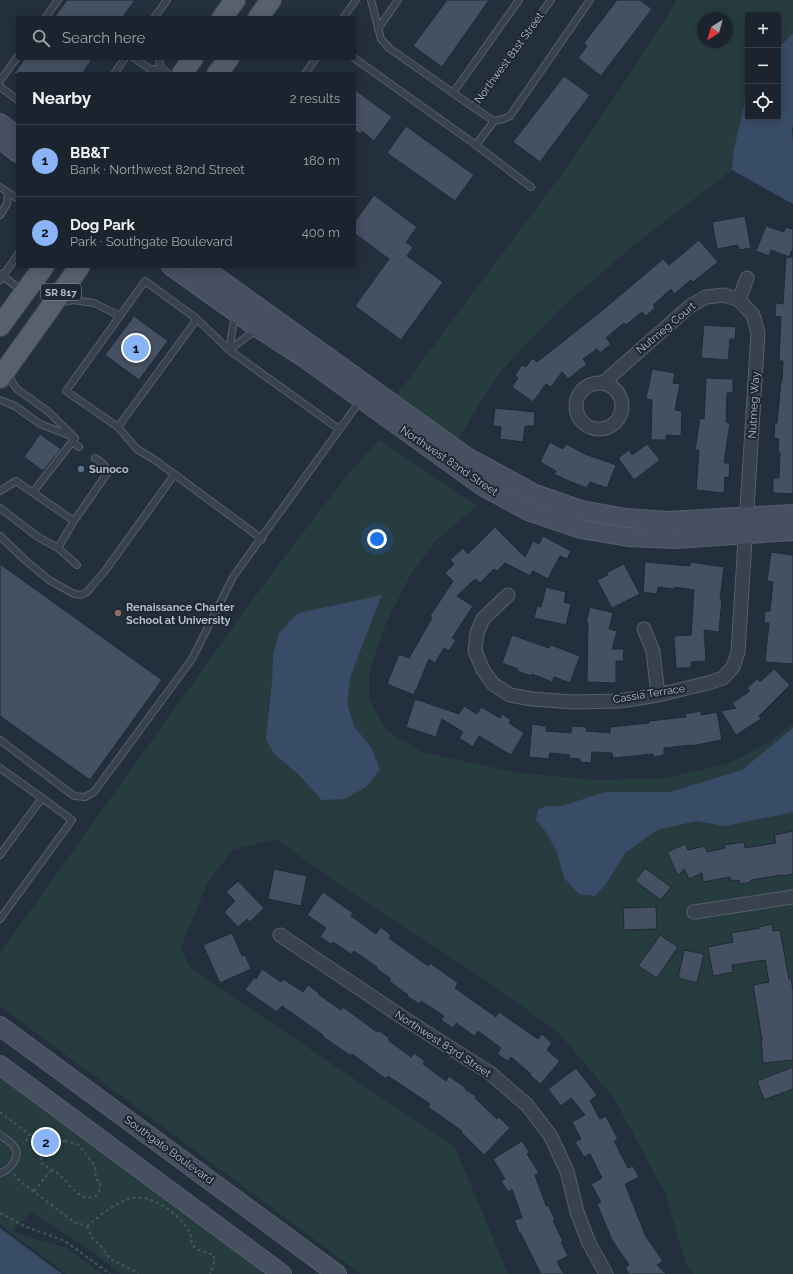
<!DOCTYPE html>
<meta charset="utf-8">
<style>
:root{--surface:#1b232e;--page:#282f3a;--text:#f1f3f6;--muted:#a0a4aa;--line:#39404a;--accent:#8ab4f8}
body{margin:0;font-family:Raleway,sans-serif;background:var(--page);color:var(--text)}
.controls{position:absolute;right:12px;top:12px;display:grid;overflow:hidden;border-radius:4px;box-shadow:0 2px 10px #0003}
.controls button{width:36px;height:36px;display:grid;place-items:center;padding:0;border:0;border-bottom:1px solid var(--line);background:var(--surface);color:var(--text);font:20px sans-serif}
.compass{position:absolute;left:697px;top:12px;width:36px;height:36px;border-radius:50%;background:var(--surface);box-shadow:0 2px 10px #0003;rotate:217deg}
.you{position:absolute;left:377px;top:539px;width:14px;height:14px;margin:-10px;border:3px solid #fff;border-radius:50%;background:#1a73e8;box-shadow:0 0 0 6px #1a73e833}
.badge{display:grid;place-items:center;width:26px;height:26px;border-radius:50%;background:var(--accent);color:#111;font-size:13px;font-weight:700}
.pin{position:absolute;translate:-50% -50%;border:2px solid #fff;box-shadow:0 1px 4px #0006}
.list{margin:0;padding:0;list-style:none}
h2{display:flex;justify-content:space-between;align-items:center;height:52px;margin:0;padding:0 16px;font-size:17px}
h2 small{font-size:13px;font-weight:400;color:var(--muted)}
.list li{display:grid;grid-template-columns:26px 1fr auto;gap:12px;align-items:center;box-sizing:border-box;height:72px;padding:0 16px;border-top:1px solid var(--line)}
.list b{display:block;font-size:15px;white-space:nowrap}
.list p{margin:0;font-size:13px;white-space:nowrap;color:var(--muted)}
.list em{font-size:13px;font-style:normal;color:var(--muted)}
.icon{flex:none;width:22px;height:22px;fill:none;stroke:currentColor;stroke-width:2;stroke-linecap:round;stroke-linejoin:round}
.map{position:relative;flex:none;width:793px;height:1274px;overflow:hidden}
.search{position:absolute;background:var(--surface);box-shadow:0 2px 10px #0003;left:16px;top:16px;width:340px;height:44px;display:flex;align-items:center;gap:10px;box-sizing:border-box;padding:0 14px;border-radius:4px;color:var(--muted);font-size:15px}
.panel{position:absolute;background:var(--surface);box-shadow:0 2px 10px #0003;left:16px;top:72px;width:340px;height:196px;border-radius:4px}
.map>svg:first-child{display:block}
</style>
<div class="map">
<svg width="793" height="1274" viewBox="0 0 793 1274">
<rect width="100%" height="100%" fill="#242f3e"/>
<path fill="#263c3f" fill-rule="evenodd" d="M677,0H793V33L782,44L778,47V15H748V88L734,149L732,170L634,245L561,308L499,373L455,444L393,400L565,170L630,74ZM703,18H727V42H703Z
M379,440L477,506L435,541L410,576L387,621L369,671V699L386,730L422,752L518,773L597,780L666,778L729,763L770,742L793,724V1274H694L687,1267L665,1193L614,1098L559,1033L494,986L333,880L276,839L232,850L207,884L181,947L190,968L455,1147L508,1274H361L0,1006V952L33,907L135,764L272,573L345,478ZM382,596L351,675L347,703L354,726L371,747L298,774L274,754L268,710L272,681L273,654L279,633L298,613Z
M0,1071L245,1259L265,1274H121L86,1247L31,1212L12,1232L67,1248L102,1274H66L0,1224Z"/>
<path fill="#394c67" d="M793,33V126L792,129L793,143V204L732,170L734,149L748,88V117H778V47L782,44Z
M382,595L351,675L347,703L354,726L371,747L380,770L366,787L344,799L322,800L298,774L274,754L266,739L272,681L273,654L279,633L298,613Z
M793,728V812L725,826L696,821L657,830L625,853L605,885L595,896L579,894L564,878L557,852L546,832L536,820L538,810L546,806H562L605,792H670L742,770Z
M0,1228L62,1274H0Z"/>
<path fill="#455162" stroke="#1f2835" d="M67,0H135L122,18H54Z
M447,0H489L442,67L413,46Z
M617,0H640L652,9L601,76L578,58L587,46L584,43Z
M25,58H93L82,74H14Z
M564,76L590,95L540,162L513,142Z
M354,89L392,117L374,141L362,131L360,134L354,129Z
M406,126L474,175L455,201L387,153Z
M374,195L417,227L406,242L413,247L407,256L443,282L401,340L355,306L389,259L354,233V223Z
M745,216L751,248L739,250L738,245L717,249L712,222Z
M766,226L784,232L786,227L793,229V248L789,257H793V494L773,493V478H779L780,453H778L779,439L774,438L775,423H777L781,381H782L783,361H779L781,317L775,316L776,303L783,304L786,257H789L771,250L769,256L756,251Z
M699,240L718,262L693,282L691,280L674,294L671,289L653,305L655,308L646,316L642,312L626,325L624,323L606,338L611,344L600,353L597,349L583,359L587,364L568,379L562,372L551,387L546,384L533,402L512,387L518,378L515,375L522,365L526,367L532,358L537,362L604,309L663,259L669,265Z
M134,316L168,341L139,380L105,355Z
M704,325L736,327L735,339H730L728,360L701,358Z
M652,369L675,373L673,383L680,384L675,410L682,411L681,436L666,435V440H651L652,400L646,399Z
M706,378L733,379V393H727L726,422L730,423L724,463H730L729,478L725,477L724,493L696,490L699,450H695L700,418L704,419Z
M495,408L535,412L534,426H525L523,442L500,439L501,427L493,426Z
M40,434L61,449L43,471L24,457Z
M550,442L563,449L566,444L585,454L616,465L607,488L590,482L587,488L569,481L554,474L556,471L540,462Z
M647,444L660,460L634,480L618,458L629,450L632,455Z
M495,527L525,557L533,541L539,544L543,536L571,551L567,559L560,556L548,579L533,571L530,576L505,563L497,571L494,569L480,583L475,579L457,596L473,606L452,638L456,640L449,651L444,648L435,663L429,659L414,695L387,684L399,654L409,658L432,618L430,616L453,581L445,573L454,564L450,560L463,548L468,554Z
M771,552L793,555V664L765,662L769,623H764L765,611H770L773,582L767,581Z
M645,562L690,566L691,562L724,567L720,599H722L719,632L704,630L706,661L691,662V668H676L674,636L691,635L694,590L675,587L674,589L658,587L657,594L643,592Z
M0,564L162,680L90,780L0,716Z
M624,564L640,594L612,608L597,580L608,575L606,573Z
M546,587L566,592L564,602L571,604L566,625L534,618L537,606L541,607Z
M590,607L613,613L609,629L617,631L612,649H624L623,661H616V683L587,682L588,623H586Z
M512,635L549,648L551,645L580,656L570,683L554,677L552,682L532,674L531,676L517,671L518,669L502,663Z
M774,669L790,685L759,716L761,719L736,735L721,711L736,708L732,703L750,691L747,688L757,679L760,682Z
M415,699L459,714L464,706L477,714L481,707L500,718L502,714L511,720L509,723L524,733L511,755L479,736L473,747L459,738L463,732L442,719L436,737L406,727Z
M701,711V715L717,712L722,740L691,746V745L664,748V755L653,757V754L613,758L612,753L592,752L591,763L580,762V759L569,758L570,755L550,753L549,759L529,757L532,724L546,726V731L571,733L572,726L587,727L586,731L610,733V727L649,723V721L686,717L685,714Z
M793,831V874L783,876L782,875L751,880V882L740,884L739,880L731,881L730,877L703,882L702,873L689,879L684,869L678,876L667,852L685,844L688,850L705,846L707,852L725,848L724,845L744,842L745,848L776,843L774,835Z
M645,868L671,887L661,900L635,881Z
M274,869L307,876L301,906L268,899Z
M238,881L264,908L250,922L247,919L238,927L224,912L235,901L226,892Z
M323,892L353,913L351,916L376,934L381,927L391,935L389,938L428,966L430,963L458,983L455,988L496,1017L499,1012L538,1039L542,1034L552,1043L547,1050L560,1061L539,1086V1083L530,1075L531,1074L511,1057L508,1061L497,1054L501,1048L478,1031L474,1036L456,1023L453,1028L441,1020L444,1016L421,1001L419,1004L407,996L408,995L389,981L391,979L376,968L377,967L354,951L351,954L333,942L331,944L320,937L326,928L307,915Z
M656,907L657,929L624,930L623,908Z
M772,924L773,931L780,930L789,979L791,978L793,991V1060L763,1063L761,1040H762L753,985L769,982L765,960L732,965L733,972L713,976L708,947L733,942L731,933L760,928L759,927Z
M232,933L242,956L245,955L251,969L220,983L203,945Z
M660,935L678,947L657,978L638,966Z
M684,950L704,954L697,983L678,978Z
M262,969L281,982L283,979L303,992L308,985L319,993L318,994L341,1010L343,1007L377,1032L378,1030L389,1038L388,1040L411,1057L414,1053L425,1061L423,1064L446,1081L449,1076L466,1088L465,1089L476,1096L475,1098L497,1119L499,1117L510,1128L484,1155L461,1132L462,1131L428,1107L430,1104L388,1076L386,1079L352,1054L351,1056L322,1036L323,1035L282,1006L277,1012L245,990L255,976L256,979Z
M793,1067V1089L764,1100L757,1081Z
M576,1068L597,1095L590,1101L600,1119L606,1116L618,1139L614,1141L628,1168L633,1166L639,1177L625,1184L646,1237L663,1261L657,1265L666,1274H629L625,1268L629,1265L612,1240L597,1204L601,1202L591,1184L602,1178L590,1154L584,1157L575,1142L581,1139L572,1122L585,1115L571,1098L561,1106L548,1089Z
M522,1141L529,1152L527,1154L539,1173L535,1175L546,1206H549L555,1221H553L563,1241L561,1242L568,1256L557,1262L564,1274H541L520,1232L519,1233L514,1220L522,1218L512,1189L508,1192L501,1181L505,1179L493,1159Z"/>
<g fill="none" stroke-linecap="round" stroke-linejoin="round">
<g stroke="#565f6c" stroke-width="8">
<path id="lane" d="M371,0L381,39L389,48L473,107L551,0
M45,18L58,0
M154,18L167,0
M343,18L356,0
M378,29L398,0
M134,58L150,69H162
M158,58L162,69L169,74
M354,58L476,145L494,121
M114,74L125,58
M305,74L316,58
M0,81L18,56
M0,87L18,100
M453,93L519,0
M473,107L494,121L503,119L510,116L590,0
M476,145L531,187
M0,187L18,199
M0,215L7,204L8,193
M1,274L3,276L18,254
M0,280L3,276L22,291
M59,303L73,300L94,303L120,316
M229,350L235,315
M229,350L257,329
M9,373L12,382L17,389L49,412L75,438
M0,400L15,406L40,424L71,436
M118,427L197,319
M72,442L79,447
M0,491L16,481L74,521L58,548L77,565
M33,492L75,438
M0,508L38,537L58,548
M74,521L108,472C106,465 101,462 95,458
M0,536L25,560L49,580L74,594L81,595L87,592L105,571L174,475
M262,539L155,460L137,449L118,427L66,391L145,281L197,319L229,350L339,429
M0,740L74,796L85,797L94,792L192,659L233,577L360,401
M0,768L42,798L0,855
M0,919L72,820L42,798
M0,1135C4,1138 10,1141 13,1145C22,1155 11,1170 0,1173"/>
</g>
<g stroke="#565f6c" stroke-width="15">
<path id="street" d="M739,300L747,278
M576 406a23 23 0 1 1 46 0a23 23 0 1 1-46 0Z
M508,595L483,619L477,633L475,651L483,670L493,684L510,695L532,699L573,702L620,701L658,695L708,683L723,678L733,667L738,652L758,333L753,315L739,300L724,295L706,297L690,306L603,383
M644,629L653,651L658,695
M694,912L793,897
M280,935L405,1019L490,1073L527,1105L550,1135L567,1171L577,1212L589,1243L606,1274"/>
</g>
<g stroke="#565f6c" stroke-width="20">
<path id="secondary" d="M0,123L18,136
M0,139L18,153
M171,266L258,328L303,357L482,486L528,511L581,529L628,537L675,539L793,531
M201,266L467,457L535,494L581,510L626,518L668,521L793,514
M0,1026L337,1274
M0,1065L282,1274"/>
</g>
<g stroke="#414a57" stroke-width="22">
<path id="primary" d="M222,18L235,0
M258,18L271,0
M182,74L193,58
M217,74L229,58
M0,326L44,266
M0,378L80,266"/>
</g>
<path stroke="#44595c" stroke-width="2" stroke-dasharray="3 3" stroke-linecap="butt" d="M0,1112L30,1135L24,1144
M65,1141L79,1145L92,1162L95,1167L96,1179L100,1182C100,1189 100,1195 92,1197C78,1201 67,1180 57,1173C52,1169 46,1167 41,1163C40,1147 52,1145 65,1141Z
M14,1174L17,1179L74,1222L87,1226
M34,1191L51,1170
M0,1213L24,1226L65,1241L110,1274
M87,1226C100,1216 115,1202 132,1198C152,1194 181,1215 190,1233C191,1236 191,1241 192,1245L199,1250L214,1255V1264L210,1274
M87,1226L92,1238L99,1244L110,1259L131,1269L138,1274"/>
<use href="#lane" stroke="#38414e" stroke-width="6"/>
<use href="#street" stroke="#38414e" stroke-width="13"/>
<use href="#secondary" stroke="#465061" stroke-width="18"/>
<use href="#primary" stroke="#56606e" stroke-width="20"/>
</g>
<circle fill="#5c6f8a" stroke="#1d2633" stroke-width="1.5" cx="81" cy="469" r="4"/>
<circle fill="#8d6e63" stroke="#1d2633" stroke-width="1.5" cx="118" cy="613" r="4"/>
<g text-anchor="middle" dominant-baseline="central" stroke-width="4" stroke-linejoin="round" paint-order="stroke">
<rect fill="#1d2633" stroke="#878f9c" stroke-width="1" x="41" y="284" width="40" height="16" rx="3"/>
<g font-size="10" font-weight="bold" fill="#b4bcc9">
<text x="61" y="292">SR 817</text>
</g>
<g font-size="11" fill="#b4bcc9" stroke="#1d2633">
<text transform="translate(509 58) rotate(-54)">Northwest 81st Street</text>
<text transform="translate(666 328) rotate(-40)">Nutmeg Court</text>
<text transform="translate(754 405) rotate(-87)">Nutmeg Way</text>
<text transform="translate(449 461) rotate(34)">Northwest 82nd Street</text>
<text transform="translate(649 694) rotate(-9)">Cassia Terrace</text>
<text transform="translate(443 1044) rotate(33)">Northwest 83rd Street</text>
<text transform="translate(169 1150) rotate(36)">Southgate Boulevard</text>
</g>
<g font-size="11" font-weight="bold" fill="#b4bcc9" stroke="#1d2633" text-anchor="start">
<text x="89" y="469">Sunoco</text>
<text x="126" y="607">Renaissance Charter<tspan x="126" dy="13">School at University</tspan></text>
</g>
</g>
</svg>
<div class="controls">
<button>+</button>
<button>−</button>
<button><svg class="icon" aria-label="locate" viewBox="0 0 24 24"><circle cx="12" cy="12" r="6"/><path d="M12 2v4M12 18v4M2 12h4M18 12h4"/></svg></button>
</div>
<svg class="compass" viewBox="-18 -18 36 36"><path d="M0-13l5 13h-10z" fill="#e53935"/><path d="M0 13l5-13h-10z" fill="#a0a4aa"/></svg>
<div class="you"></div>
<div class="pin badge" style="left:136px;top:348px">1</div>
<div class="pin badge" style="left:46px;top:1142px">2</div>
<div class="search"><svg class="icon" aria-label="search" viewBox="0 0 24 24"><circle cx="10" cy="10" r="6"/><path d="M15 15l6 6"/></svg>Search here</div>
<section class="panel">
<h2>Nearby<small>2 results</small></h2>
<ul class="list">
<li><span class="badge">1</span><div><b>BB&amp;T</b><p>Bank · Northwest 82nd Street</p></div><em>180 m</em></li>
<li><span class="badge">2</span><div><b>Dog Park</b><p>Park · Southgate Boulevard</p></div><em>400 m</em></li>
</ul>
</section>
</div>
